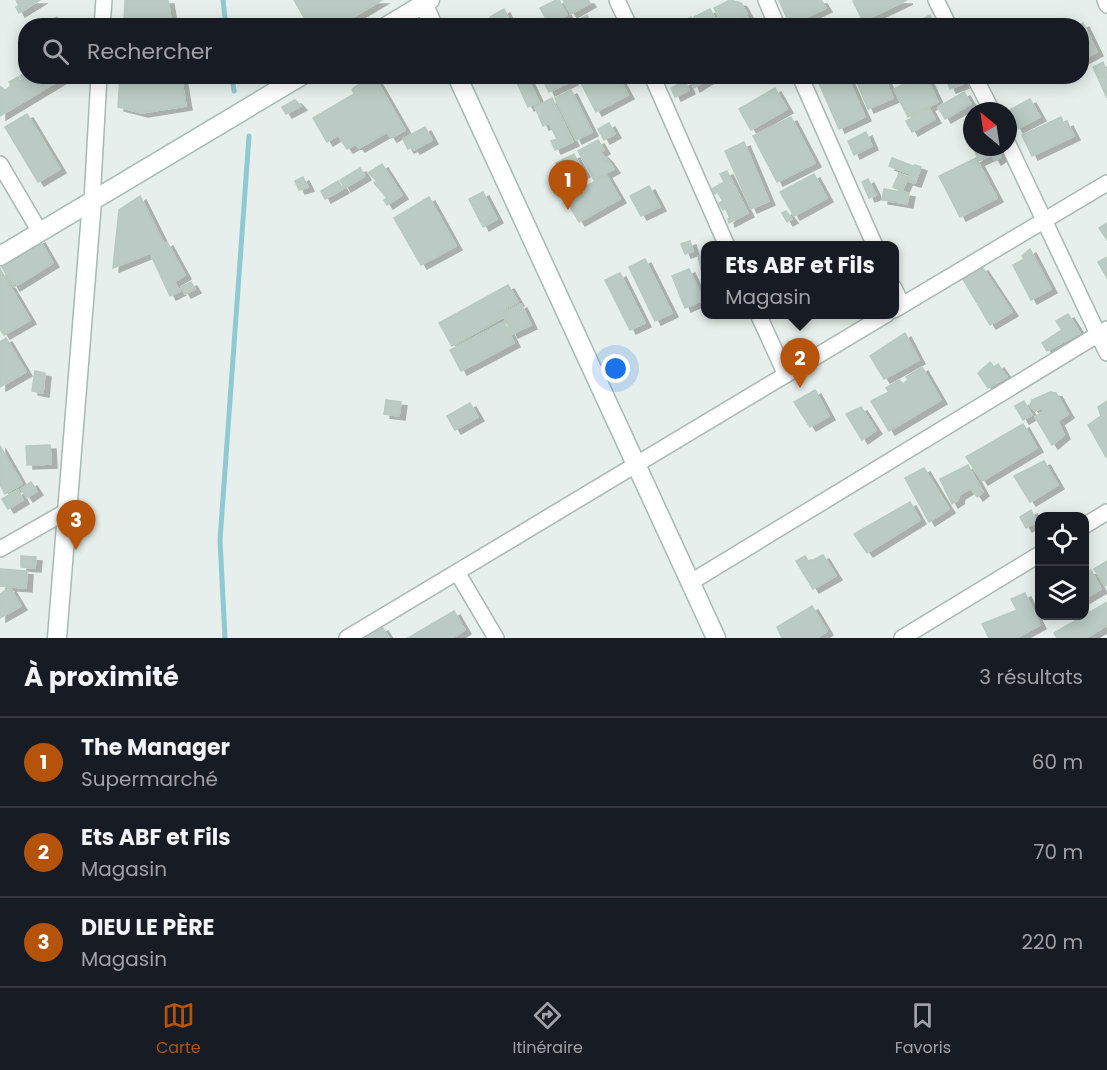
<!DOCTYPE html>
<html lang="fr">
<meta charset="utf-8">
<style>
:root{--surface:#171b24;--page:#20242c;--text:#f1f3f6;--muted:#9ea1a6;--line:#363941;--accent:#b45309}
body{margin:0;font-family:Poppins,sans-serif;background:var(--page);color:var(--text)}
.controls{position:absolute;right:18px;bottom:18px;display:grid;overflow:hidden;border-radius:12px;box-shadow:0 3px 15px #0003}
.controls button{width:54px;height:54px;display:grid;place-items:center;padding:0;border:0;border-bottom:2px solid var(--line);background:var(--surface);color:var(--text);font:30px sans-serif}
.compass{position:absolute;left:963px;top:102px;width:54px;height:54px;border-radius:50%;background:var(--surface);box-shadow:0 3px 15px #0003;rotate:330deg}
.you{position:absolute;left:616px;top:369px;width:21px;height:21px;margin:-15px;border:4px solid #fff;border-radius:50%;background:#1a73e8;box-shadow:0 0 0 9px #1a73e833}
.badge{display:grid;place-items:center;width:39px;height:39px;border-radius:50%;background:var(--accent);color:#fff;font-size:20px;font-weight:700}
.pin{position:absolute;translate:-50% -50px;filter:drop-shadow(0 2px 3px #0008)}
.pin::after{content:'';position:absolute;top:32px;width:21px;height:18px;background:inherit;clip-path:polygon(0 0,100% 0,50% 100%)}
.popup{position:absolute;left:701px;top:241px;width:198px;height:78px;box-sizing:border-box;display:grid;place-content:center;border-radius:12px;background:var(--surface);filter:drop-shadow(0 2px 4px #0005);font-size:20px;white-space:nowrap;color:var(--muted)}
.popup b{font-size:22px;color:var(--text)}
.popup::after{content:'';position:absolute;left:50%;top:100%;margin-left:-12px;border:12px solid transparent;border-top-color:var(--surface)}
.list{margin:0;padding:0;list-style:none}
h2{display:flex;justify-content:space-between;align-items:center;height:78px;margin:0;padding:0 24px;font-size:26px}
h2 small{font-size:20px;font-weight:400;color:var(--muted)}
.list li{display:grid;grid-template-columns:39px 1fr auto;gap:18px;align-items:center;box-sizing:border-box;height:90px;padding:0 24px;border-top:2px solid var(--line)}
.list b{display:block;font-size:22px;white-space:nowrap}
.list p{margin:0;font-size:20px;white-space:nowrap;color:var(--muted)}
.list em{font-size:20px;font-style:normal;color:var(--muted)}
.icon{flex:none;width:33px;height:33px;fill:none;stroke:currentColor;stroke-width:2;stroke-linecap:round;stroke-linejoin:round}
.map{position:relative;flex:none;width:1107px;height:638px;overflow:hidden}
.search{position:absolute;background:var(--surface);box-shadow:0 3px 15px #0003;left:18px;right:18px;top:18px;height:66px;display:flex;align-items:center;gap:15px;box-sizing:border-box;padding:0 21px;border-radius:24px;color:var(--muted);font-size:22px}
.sheet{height:348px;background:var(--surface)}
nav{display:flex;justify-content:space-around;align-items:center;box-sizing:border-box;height:84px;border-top:2px solid var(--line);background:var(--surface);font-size:16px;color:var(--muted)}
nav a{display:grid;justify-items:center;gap:3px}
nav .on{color:var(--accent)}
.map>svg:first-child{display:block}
</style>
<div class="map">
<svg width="1107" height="638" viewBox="0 0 1107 638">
<defs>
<filter id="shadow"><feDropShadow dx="6" dy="4" stdDeviation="0" flood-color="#0004"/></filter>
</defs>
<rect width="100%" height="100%" fill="#e6efeb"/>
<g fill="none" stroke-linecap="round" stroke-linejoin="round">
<path stroke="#8ec9d4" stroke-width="5" d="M223,0L226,26
M232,76L234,91
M225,638L220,540L249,136"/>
</g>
<path fill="#bbcac4" stroke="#b8c9c2" stroke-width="1.5" filter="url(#shadow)" d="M16,0H40L19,13L16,7L19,5Z
M125,0H168L172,26H124Z
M294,0H382L338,26H309Z
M556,0H559L567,15L549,24L540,8Z
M563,0H588L590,3L571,14Z
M730,0L741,3L747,14L727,26H715L712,20L719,17L714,8Z
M779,0H821L826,8L790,25Z
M855,0H907L863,21L853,1Z
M504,9L512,26H494L490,17Z
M710,9L714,17L709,21L712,26H698L694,17Z
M587,15L593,26H568Z
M930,15L935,26H910Z
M57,17L62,26H42Z
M691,17L695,26H677Z
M747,17L750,23L745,26H732Z
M1083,23L1097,52L1082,60V26H1077Z
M1103,62L1107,73L1098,78L1093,67Z
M23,74L25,78L66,76L0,116V86L5,90L11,86L9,82L18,77L20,81L22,80L20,76Z
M1107,75V98L1098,78Z
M120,76H181L186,106L142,113L118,107Z
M374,76L405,130L391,138L387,132L359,148L356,144L347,149L338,135L327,142L313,118L354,94L352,90L356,86Z
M514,76H534L528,79L539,102L528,107Z
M541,76H570L572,81L549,92Z
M593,76H618L628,95L596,112L581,83Z
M689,76H713L694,88Z
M816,76H847L865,117L839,129Z
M854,76H884L893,98L868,109Z
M920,76H926L938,102L908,117L894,89Z
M945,76H960L963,84L950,89Z
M685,81L689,90L675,97L671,88Z
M775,88L787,109L751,130L739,109Z
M571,90L592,132L576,140L555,98Z
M964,92L971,104L945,119L938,107Z
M552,98L573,142L555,150L551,141L557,139L549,123L543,126L535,107Z
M1030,99L1040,117L1017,129L1008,111Z
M295,100L301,106L286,114L282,107Z
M929,108L935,119L912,132L906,121Z
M27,114L60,169L38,182L5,127Z
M791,117L815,163L777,182L753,136Z
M1061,117L1064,124L1067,122L1074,136L1032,156L1022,135Z
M609,123L615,134L604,140L598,129Z
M425,127L432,140L414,150L412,147L408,149L403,139Z
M866,132L872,146L854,155L848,141Z
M598,140L604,150L600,152L608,160L605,161L609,162L614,169L594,180L578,151Z
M744,142L769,201L751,209L725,151Z
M985,147L996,148L1001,157L995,161L992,155L979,161L975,152Z
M574,154L584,173L566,182L556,163Z
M892,158L913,166L910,174L889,166Z
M976,158L997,198L960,217L939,176Z
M382,164L402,195L387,205L384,200L387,198L374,183L377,181L368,173Z
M915,165L921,167L915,183L908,181Z
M360,168L365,176L345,188L340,180Z
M727,171L748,213L729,223L728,219L730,218L725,208L723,210L719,203L723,201L718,192L715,194L712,189L724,182L720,174Z
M899,173L908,177L902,191L893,187Z
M814,174L827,198L794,216L780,192Z
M606,175L620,199L579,222L565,198Z
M303,177L308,187L299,190L295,181Z
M868,179L876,195L869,198L862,182Z
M338,181L343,189L325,199L321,191Z
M649,186L660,207L641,216L630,196Z
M884,189L909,193L907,204L882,200Z
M483,192L497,219L483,227L469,199Z
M140,196L164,244L167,242L185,275L174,282L180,291L170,296L150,253L113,268L119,210Z
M429,197L456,246L421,265L394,218Z
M786,211L792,219L787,222L782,213Z
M1107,223V240L1099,228Z
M39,239L53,263L14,287L0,264Z
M690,241L693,251L685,254L681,244Z
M1030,249L1051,289L1031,300L1013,265L1024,259L1022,256Z
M706,254V272L702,273L698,256Z
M1107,257V278L1098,262Z
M645,259L672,313L655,321L629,267Z
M982,267L1012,312L990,325L963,279Z
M0,269L30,320L4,335L0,329Z
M689,269L703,300L685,308L672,276Z
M620,273L645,323L630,330L605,280Z
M191,282L195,289L185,294L181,287Z
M508,285L518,302L499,312L502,318L452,346L439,323Z
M521,304L531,325L512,334L502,313Z
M1068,314L1080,333L1047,351L1042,343L1062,330L1056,321Z
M504,322L514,343L461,371L450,350Z
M905,333L919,360L884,379L870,356Z
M6,338L26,372L0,387V342Z
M990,362L994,367L998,364L1007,377L988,388L978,373Z
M922,367L941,400L889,431L871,401L889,392L886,388L899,380L903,384L908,380L906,377Z
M35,371L45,373L43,393L32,391Z
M815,390L829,416L810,427L794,402Z
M1050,392L1056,393L1068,414L1058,421L1064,435L1052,445L1035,417L1044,411L1042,408L1035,411L1030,405L1032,400Z
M386,400L401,402L399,416L384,414Z
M1024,401L1032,415L1023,420L1015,406Z
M1107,401V456L1106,457L1088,425L1101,416L1098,407Z
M470,403L478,417L455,430L447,416Z
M861,407L876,430L862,440L846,414Z
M1023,424L1037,448L982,481L966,457Z
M50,445L51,464L27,465L26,446Z
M0,446L22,484L5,494L0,485Z
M1044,461L1058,485L1030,502L1014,476Z
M968,465L983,492L977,497L971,488L959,495L958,500L952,504L940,479Z
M924,468L949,509L929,522L905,478Z
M31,482L37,491L27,498L21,489Z
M18,490L23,500L8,509L2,499Z
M910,502L920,520L867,553L854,534Z
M1031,510L1037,522L1026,528L1020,517Z
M823,555L836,576L813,589L796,561L805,556L809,562Z
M21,556L36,557L35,568L21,567Z
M1107,561V585L1105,586L1094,569Z
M0,569L27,571L26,588L0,586Z
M1091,570L1101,589L1084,599V573Z
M10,588L21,606L0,618V594Z
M1025,593L1040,625L1016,638H989L982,624L1017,610L1011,599Z
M1107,602V625L1086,638H1057L1054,633Z
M812,606L827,631L817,638H782L777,627Z
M454,611L465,630L452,638H408Z
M382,627L389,638H363Z"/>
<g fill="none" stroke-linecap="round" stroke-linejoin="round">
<g stroke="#a8b8b2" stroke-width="18">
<path id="street" d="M617,0L629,26
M766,0L777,26
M936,0L949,26
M1105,0L1107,5
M102,26L104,0
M652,76L727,246
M800,76L875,246
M974,76L992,111
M1008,144L1107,353
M0,164L40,232
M92,201L99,76
M894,288L902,305
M894,310L1107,183
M758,314L786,375
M1084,526L1107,512
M0,549L67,511
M457,572L496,638
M691,582L1107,329
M347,638L887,314
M902,638L1040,554"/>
</g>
<g stroke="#a4bbb3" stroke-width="21">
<path id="secondary" d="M422,0L433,26
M387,26L430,0
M457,76L716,638
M0,256L301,76
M57,638L92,201"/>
</g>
<use href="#street" stroke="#fff" stroke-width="15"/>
<use href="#secondary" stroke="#fff" stroke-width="18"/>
</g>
</svg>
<div class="controls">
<button><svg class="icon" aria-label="locate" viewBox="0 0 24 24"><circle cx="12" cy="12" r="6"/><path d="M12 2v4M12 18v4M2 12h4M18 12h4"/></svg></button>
<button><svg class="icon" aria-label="layers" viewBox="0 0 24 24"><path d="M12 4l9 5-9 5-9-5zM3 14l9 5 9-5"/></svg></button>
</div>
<svg class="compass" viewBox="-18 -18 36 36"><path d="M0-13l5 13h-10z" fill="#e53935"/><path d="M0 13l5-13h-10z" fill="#9ea1a6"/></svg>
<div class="you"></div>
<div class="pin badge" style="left:568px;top:210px">1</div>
<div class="pin badge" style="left:800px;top:388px">2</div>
<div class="popup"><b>Ets ABF et Fils</b>Magasin</div>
<div class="pin badge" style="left:76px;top:550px">3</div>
<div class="search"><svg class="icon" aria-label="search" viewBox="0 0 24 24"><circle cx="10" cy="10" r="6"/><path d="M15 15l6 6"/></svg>Rechercher</div>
</div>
<section class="sheet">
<h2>À proximité<small>3 résultats</small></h2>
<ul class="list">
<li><span class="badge">1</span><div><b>The Manager</b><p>Supermarché</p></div><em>60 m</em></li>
<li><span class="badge">2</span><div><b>Ets ABF et Fils</b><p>Magasin</p></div><em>70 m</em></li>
<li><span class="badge">3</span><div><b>DIEU LE PÈRE</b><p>Magasin</p></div><em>220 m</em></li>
</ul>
</section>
<nav>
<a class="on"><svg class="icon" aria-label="map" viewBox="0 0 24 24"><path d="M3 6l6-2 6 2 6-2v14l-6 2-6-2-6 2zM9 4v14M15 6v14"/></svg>Carte</a>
<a><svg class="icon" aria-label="directions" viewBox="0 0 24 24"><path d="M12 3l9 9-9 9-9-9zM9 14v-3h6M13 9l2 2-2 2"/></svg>Itinéraire</a>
<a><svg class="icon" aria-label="saved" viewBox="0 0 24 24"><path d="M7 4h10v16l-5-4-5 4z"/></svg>Favoris</a>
</nav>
